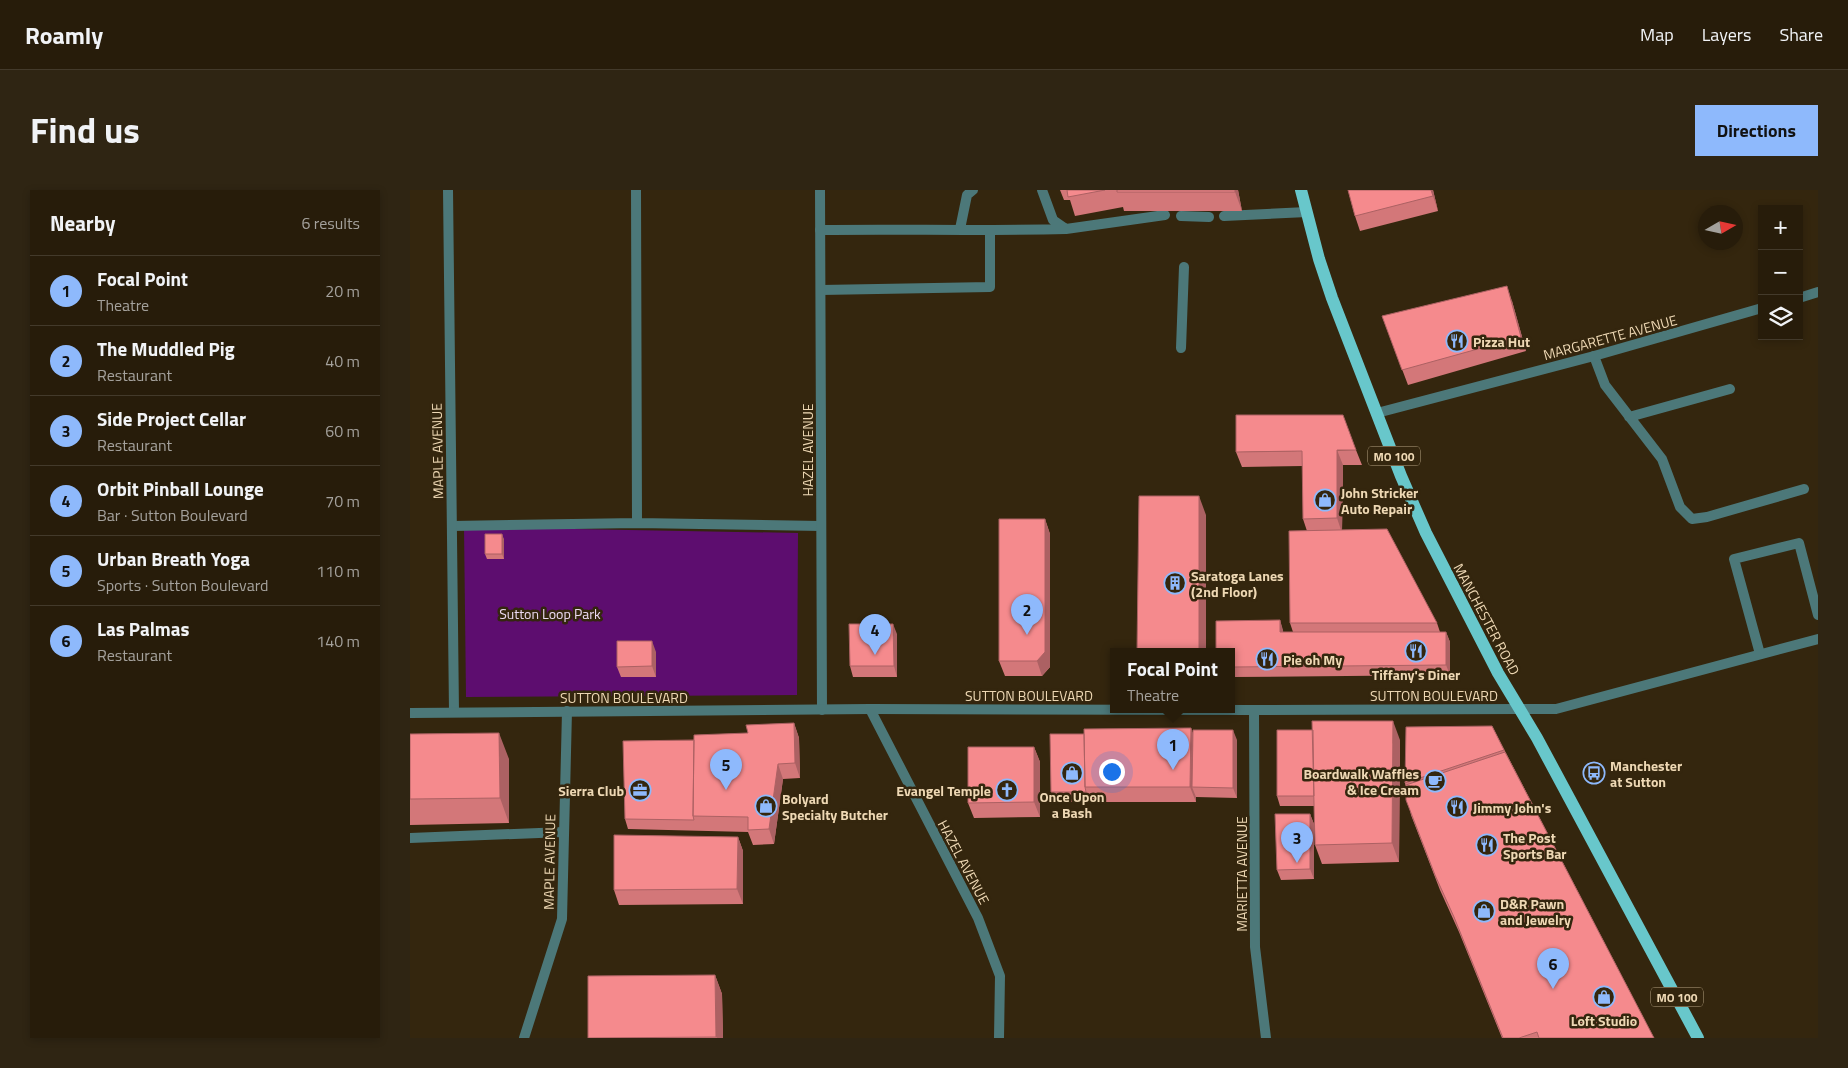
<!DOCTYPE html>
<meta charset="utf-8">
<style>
:root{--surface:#271c0a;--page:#2f2513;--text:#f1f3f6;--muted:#a4a19c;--line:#433a2b;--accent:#8eb9fc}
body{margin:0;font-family:"Titillium Web",sans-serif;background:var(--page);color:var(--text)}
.controls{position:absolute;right:15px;top:15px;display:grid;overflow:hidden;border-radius:0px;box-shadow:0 2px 8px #0003}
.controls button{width:45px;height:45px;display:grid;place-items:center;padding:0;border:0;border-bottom:1px solid var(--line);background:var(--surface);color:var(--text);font:25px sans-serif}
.compass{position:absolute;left:1288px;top:15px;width:45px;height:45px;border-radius:50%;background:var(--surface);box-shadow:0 2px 8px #0003;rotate:81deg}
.you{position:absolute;left:701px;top:581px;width:18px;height:18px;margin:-12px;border:4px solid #fff;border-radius:50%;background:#1a73e8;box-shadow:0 0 0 8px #1a73e833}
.badge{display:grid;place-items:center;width:32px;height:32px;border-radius:50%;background:var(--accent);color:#111;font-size:16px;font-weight:700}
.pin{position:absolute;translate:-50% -41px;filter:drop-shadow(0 1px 2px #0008)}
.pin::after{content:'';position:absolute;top:26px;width:18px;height:15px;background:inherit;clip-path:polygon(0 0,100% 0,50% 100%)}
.popup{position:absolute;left:700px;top:458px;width:125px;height:65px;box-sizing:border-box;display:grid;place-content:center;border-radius:0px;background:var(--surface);filter:drop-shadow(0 1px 4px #0005);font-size:16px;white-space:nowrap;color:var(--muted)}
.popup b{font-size:19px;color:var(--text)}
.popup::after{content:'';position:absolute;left:50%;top:100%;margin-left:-10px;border:10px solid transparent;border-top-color:var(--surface)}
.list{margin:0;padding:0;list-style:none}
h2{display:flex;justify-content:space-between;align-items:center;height:65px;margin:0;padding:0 20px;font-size:21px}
h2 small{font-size:16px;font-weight:400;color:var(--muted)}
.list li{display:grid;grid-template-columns:32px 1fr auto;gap:15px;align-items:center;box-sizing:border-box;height:70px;padding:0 20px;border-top:1px solid var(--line)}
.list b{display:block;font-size:19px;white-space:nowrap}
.list p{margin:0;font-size:16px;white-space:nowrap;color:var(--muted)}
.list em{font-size:16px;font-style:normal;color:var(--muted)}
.icon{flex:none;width:28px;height:28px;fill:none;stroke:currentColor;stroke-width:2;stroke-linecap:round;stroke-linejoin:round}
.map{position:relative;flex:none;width:1408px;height:848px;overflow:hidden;border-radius:0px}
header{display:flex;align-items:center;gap:30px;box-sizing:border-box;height:70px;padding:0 25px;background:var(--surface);border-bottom:1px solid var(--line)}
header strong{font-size:24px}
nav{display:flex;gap:28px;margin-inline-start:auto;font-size:18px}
.intro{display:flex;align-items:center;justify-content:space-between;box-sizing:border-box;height:120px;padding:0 30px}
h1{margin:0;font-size:35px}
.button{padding:12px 22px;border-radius:0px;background:var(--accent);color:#111;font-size:18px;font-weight:700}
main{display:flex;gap:30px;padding:0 30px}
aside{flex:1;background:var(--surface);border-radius:0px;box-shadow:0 2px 8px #0003}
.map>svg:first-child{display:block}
</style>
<header>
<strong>Roamly</strong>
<nav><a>Map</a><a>Layers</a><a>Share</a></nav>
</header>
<div class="intro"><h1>Find us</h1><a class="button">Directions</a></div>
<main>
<aside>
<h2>Nearby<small>6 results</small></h2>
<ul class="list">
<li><span class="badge">1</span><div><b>Focal Point</b><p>Theatre</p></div><em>20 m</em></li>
<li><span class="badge">2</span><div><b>The Muddled Pig</b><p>Restaurant</p></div><em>40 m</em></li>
<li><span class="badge">3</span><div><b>Side Project Cellar</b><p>Restaurant</p></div><em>60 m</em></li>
<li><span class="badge">4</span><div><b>Orbit Pinball Lounge</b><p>Bar · Sutton Boulevard</p></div><em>70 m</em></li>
<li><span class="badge">5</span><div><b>Urban Breath Yoga</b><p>Sports · Sutton Boulevard</p></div><em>110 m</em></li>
<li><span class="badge">6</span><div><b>Las Palmas</b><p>Restaurant</p></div><em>140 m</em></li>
</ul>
</aside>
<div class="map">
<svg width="1408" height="848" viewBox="0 0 1408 848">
<rect width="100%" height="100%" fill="#34260e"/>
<path fill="#5d0d6f" d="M54,337L388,343L387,505L56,507Z"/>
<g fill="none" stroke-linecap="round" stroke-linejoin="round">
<path stroke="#4c7879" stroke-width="10" d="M226,0L227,333
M632,0L643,30L656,39L755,25
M771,26L799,27
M814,26L897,22
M550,39L557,5L563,0
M410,40C492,39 574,41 656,39
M411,100L580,97V41
M771,158L774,77
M1184,166L1195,195L1252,269L1270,317L1282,329L1297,327L1394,299
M1219,227L1320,199
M42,336L227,333L411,336
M1350,464L1324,369L1389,353L1408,425
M0,648L154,642"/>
<path stroke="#4c7879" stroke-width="10" d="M38,0L44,522
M410,0L412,520
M1389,108L1408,102
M967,223L1184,166L1352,118
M460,519L568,728L590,786L589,848
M1109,519H1146L1408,449
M844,520L845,757L856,848
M114,848L152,729L157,521"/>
<path stroke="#4c7879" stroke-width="10" d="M0,523L460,519L844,520L1109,519"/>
<path stroke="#68c7cb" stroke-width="12" d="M891,0L909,69L922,108L991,286L1016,343L1088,483L1127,548L1288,848"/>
</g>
<path fill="#d37779" d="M650,0H828L832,21H714L713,17L665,26L660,10H654Z
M938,0H1023L1028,21L950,41L945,26Z
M1102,111L1116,161L998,195L972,126Z
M946,260L952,275H933L932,340L1027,433L1030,442H1036L1040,452V485L822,487V461L870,430L873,442H883L880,433L897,341L893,329V276L832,277L826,262Z
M635,329L640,344V477L632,486H595L589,471Z
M92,344L94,350V369H77L75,364Z
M487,444V487H443L440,476Z
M246,462V487H211L207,477Z
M384,533L389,548L390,588L373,589L364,654L343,655L338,642L218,639L215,629L284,550L338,543Z
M1082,536L1244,848H1092L1049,742L1030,700L1001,625L995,593Z
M781,538L783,544L827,550V608L786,607V612H645L641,602L674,544Z
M0,544L99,569V633L0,635Z
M990,550L989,672L912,674L905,655L904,616H870L867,606Z
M624,557L630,572V627L564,628L558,613Z
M900,624L904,634V689L871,690L867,680Z
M328,647L333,661V714L209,715L204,700Z
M305,785L312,804L313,848H178Z"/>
<path fill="#ac6163" d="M825,0H828L832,21L825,2Z
M1021,0H1023L1028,21Z
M1097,96L1102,111L1116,161L1111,147Z
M927,260L933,275L932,343L927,328Z
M789,306L796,325V461H789Z
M635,329L640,344V477L632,486L627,471Z
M92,344L94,350V369L92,364Z
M870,430L873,440L874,452L870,442Z
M483,434L487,444V487L484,476Z
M1036,442L1040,452V485L1036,475Z
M242,451L246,462V487L242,476Z
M983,531L990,550L989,672L982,653Z
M384,533L389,548L390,588L385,573Z
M781,538L786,553L782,597L786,607V612L780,597Z
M823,540L827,550V608L823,598Z
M89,543L99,569V633L90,608Z
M624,557L630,572V627L624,612Z
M368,574L373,589L364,654L359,639Z
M900,624L904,634V689L900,679Z
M328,647L333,661V714L327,699Z
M305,785L312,804L313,848H307L306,847Z"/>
<path fill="#f58a8d" stroke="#ac6163" d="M657,0H695L658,7Z
M707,0H825V2H707Z
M938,0H1021L1023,6L945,26Z
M1097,96L1111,147L992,180L972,126Z
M826,225H933L946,260H927V328L893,329L892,261L826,262Z
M729,306H789V461H727Z
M589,329H635V462L627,471H589Z
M977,339L1027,433H880L879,341Z
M75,344H92V364H75Z
M870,430V442H1036V475L822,477V461H806V431Z
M439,434H483L484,476H440Z
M207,451H242V476L207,477Z
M902,531H983L982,653L905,655Z
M384,533L385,573L368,574L359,639L338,640V627L283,626L284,545L338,543L336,535Z
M1082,536L1094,560L995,593L996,537Z
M781,538L780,597H675L674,539Z
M783,540H823V598L782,597Z
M867,540H903L904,606H867Z
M89,543L90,608L0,609V544Z
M640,544H674L675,597L676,602H641Z
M284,550L283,626L284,630L215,629L213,551Z
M558,557H624V612L558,613Z
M1095,562L1244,848H1129L1127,842L1109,848H1093L1044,727L1025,685L996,610V595Z
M865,624H900V679L867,680Z
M204,645L328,647L327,699L204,700Z
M305,785L306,847L178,848V786Z"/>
<defs>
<g id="restaurant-ring" transform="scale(1.125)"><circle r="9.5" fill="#34260e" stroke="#8eb9fc" stroke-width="1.5"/><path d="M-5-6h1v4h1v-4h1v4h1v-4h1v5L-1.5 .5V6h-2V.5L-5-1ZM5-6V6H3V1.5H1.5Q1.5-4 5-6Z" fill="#8eb9fc"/></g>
<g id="shop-ring" transform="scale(1.125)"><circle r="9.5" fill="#34260e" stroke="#8eb9fc" stroke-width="1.5"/><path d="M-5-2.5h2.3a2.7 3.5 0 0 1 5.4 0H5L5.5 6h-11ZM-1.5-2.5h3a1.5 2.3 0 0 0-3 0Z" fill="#8eb9fc"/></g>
<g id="building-ring" transform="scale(1.125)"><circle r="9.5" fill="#34260e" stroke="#8eb9fc" stroke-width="1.5"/><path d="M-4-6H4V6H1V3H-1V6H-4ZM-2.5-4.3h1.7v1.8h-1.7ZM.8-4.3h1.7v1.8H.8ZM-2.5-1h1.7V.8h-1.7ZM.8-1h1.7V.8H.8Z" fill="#8eb9fc"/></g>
<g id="bus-ring" transform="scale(1.125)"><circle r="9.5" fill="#34260e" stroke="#8eb9fc" stroke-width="1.5"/><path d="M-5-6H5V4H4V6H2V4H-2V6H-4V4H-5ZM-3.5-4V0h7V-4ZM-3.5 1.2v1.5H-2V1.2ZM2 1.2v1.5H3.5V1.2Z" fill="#8eb9fc"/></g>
<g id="cafe-ring" transform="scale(1.125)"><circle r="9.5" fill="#34260e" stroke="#8eb9fc" stroke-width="1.5"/><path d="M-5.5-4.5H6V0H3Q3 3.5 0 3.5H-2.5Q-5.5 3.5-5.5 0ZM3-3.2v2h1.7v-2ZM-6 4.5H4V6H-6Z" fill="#8eb9fc"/></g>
<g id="office-ring" transform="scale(1.125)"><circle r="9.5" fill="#34260e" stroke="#8eb9fc" stroke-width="1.5"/><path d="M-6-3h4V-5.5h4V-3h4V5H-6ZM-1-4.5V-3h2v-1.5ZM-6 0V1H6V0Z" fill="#8eb9fc"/></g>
<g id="church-ring" transform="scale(1.125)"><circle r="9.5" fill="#34260e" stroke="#8eb9fc" stroke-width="1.5"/><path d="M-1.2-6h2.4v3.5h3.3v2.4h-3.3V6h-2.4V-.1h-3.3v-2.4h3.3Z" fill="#8eb9fc"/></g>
</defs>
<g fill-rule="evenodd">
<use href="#restaurant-ring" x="1047" y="151"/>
<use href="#shop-ring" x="915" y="310"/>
<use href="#building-ring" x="765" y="393"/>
<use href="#restaurant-ring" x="1006" y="461"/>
<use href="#restaurant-ring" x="857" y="469"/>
<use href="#shop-ring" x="662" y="583"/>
<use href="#bus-ring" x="1184" y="583"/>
<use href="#cafe-ring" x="1025" y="591"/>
<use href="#office-ring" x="230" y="600"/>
<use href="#church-ring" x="597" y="600"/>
<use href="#shop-ring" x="356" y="616"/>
<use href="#restaurant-ring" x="1047" y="617"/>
<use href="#restaurant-ring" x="1077" y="655"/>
<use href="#shop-ring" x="1074" y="721"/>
<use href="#shop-ring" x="1194" y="807"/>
</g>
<g text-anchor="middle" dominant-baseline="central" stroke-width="5" stroke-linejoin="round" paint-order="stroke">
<g fill="#34260e" stroke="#b6a382" stroke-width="1">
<rect x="958" y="256.5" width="52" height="19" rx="4"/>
<rect x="1241" y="797.5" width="52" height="19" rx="4"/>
</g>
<g font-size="12" font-weight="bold" fill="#eed8b4">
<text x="984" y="266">MO 100</text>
<text x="1267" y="807">MO 100</text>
</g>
<g font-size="14" fill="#eed8b4" stroke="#34260e">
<text transform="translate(1200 147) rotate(-15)">MARGARETTE AVENUE</text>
<text transform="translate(397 260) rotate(-90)">HAZEL AVENUE</text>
<text transform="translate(27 261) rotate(-91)">MAPLE AVENUE</text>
<text transform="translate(1077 429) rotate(62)">MANCHESTER ROAD</text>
<text x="619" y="505">SUTTON BOULEVARD</text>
<text x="1024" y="505">SUTTON BOULEVARD</text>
<text x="214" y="507">SUTTON BOULEVARD</text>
<text transform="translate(139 672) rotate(-89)">MAPLE AVENUE</text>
<text transform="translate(554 672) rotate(62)">HAZEL AVENUE</text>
<text transform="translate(831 684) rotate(-90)">MARIETTA AVENUE</text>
</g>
<g font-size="14" font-weight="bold" fill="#eed8b4" stroke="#34260e" text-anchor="start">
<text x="1063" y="151">Pizza Hut</text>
<text x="931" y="302">John Stricker<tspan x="931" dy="16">Auto Repair</tspan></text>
<text x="781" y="385">Saratoga Lanes<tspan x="781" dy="16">(2nd Floor)</tspan></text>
<text x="873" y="469">Pie oh My</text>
<text x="1006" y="484" text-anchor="middle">Tiffany's Diner</text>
<text x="1200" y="575">Manchester<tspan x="1200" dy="16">at Sutton</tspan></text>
<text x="1009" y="583" text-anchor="end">Boardwalk Waffles<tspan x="1009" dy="16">&amp; Ice Cream</tspan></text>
<text x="214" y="600" text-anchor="end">Sierra Club</text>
<text x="581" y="600" text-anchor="end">Evangel Temple</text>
<text x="662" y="606" text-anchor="middle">Once Upon<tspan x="662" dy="16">a Bash</tspan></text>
<text x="372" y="608">Bolyard<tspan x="372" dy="16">Specialty Butcher</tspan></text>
<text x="1063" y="617">Jimmy John's</text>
<text x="1093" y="647">The Post<tspan x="1093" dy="16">Sports Bar</tspan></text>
<text x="1090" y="713">D&amp;R Pawn<tspan x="1090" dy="16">and Jewelry</tspan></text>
<text x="1194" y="830" text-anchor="middle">Loft Studio</text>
</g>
<g font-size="14" fill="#eddaf2" stroke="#34260e">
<text x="140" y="423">Sutton Loop Park</text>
</g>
</g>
</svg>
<div class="controls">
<button>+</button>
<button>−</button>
<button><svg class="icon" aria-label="layers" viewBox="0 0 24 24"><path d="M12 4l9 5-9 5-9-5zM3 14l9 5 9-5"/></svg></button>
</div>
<svg class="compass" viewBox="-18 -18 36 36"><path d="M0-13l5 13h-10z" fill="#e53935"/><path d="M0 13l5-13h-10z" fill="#a4a19c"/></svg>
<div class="you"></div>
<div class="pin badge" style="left:763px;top:580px">1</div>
<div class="popup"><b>Focal Point</b>Theatre</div>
<div class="pin badge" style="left:617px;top:445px">2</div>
<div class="pin badge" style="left:887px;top:673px">3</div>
<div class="pin badge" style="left:465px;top:465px">4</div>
<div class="pin badge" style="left:316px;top:600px">5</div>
<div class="pin badge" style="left:1143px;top:799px">6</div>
</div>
</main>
